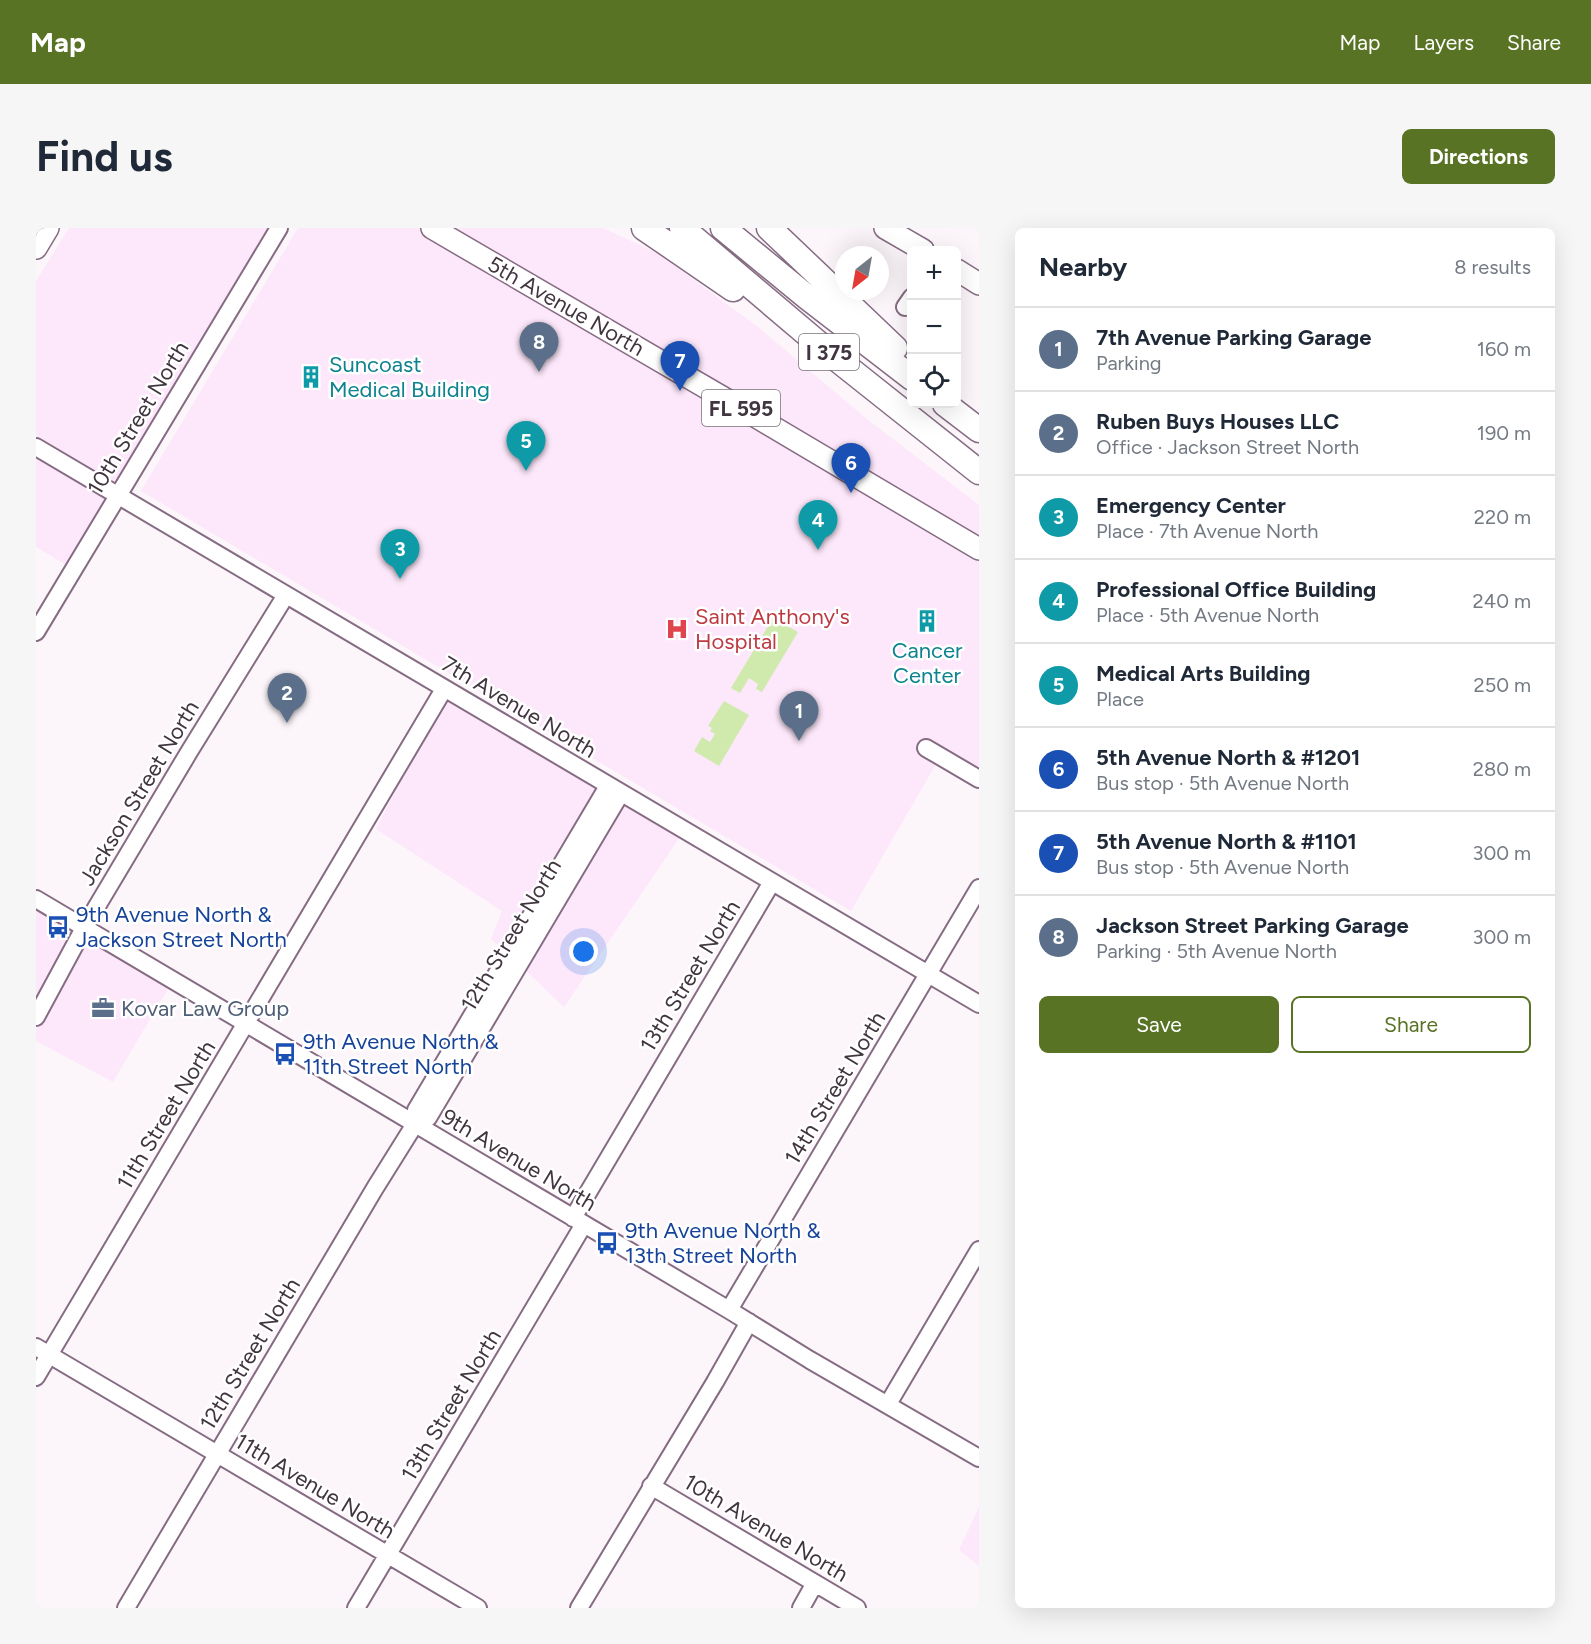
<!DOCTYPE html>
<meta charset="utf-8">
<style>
:root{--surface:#fff;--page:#f6f6f7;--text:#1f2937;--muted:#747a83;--line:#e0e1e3;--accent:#597325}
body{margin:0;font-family:Figtree,sans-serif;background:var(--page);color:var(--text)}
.controls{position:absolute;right:18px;top:18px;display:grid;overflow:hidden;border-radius:9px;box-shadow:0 6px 24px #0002}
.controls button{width:54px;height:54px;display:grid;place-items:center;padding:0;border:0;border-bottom:2px solid var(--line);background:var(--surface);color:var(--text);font:30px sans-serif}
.compass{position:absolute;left:799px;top:18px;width:54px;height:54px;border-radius:50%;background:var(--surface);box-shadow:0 6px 24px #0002;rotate:211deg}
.you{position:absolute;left:548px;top:724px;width:21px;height:21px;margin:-15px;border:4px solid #fff;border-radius:50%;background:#1a73e8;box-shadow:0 0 0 9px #1a73e833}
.badge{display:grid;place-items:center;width:39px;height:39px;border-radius:50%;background:var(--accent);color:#fff;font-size:20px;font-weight:700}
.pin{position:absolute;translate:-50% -50px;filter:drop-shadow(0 2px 3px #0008)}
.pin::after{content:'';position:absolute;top:32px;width:21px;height:18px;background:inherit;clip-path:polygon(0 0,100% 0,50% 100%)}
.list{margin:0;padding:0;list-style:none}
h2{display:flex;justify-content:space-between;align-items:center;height:78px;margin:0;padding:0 24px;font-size:26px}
h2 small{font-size:20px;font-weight:400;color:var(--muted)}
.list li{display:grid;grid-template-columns:39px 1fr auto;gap:18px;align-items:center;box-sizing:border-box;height:84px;padding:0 24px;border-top:2px solid var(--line)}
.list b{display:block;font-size:22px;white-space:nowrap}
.list p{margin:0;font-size:20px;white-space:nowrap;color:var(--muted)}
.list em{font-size:20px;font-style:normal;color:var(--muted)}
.actions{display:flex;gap:12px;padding:18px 24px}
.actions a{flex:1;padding:14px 0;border:2px solid var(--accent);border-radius:9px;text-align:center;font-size:21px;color:var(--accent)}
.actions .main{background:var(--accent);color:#fff}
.icon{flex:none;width:33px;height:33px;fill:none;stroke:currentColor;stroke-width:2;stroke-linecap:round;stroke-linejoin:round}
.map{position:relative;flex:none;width:943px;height:1380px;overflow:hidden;border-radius:9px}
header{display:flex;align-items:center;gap:36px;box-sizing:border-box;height:84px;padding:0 30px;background:var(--accent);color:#fff}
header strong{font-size:28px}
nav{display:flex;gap:33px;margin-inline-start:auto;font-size:21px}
.intro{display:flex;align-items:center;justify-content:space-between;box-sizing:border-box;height:144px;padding:0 36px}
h1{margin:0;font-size:42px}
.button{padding:15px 27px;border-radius:9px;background:var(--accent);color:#fff;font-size:21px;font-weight:700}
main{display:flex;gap:36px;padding:0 36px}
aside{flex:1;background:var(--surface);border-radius:9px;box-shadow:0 6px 24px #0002}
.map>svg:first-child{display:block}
</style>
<header>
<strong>Map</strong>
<nav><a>Map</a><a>Layers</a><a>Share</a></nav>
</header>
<div class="intro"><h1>Find us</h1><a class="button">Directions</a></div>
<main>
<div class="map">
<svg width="943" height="1380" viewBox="0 0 943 1380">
<rect width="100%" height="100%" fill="#fcf6fb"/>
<path fill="#fde7fa" d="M33,0H235L79,257L0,207V53Z
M262,0H567L623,26L722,99L831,191L943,277V545L907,524L815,683L105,263Z
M0,230L72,270L32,338L0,319Z
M410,471L563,561L467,722L455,711L466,683L340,601L382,519Z
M587,575L644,609L528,779L488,741Z
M0,680L42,705L0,776Z
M54,711L133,759L77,854L0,813V802Z
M943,1279V1338L923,1322Z"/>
<path fill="#d0eaad" d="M737,390L762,404L726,464L720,461L722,456L713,450L704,465L695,460Z
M688,473L713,487L683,538L658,523L666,509L674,514L679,506L674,503L676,500L672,498Z"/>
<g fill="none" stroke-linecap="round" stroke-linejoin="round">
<g stroke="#866c83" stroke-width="20">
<path id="minor" d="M869,79L876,69
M0,219L943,776
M0,404L243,0
M890,520L943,551
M0,671L693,1082L774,1132L943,1230
M0,789L48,700L153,524L250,367
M379,896L392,890L585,565
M537,990L736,654
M693,1082L943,660
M0,1119L442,1380
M0,1149L408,461
M852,1176L943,1022
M615,1258L821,1380
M90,1380L339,960L379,896L380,882L572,558
M320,1380L548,996
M543,1380L679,1154L713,1094
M765,1380L779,1355"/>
</g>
<g stroke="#866c83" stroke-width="24">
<path id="major" d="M396,0L722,190L943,321
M849,0L887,22
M0,20L12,0
M921,42L943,56"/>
</g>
<g stroke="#866c83" stroke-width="27">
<path id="highway" d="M608,0L697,61
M646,0L802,132L943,244
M687,0L771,69L876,150
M733,0L859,120
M909,176L943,202"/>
</g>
<use href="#minor" stroke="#fff" stroke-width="16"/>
<use href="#major" stroke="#fff" stroke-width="21"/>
<use href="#highway" stroke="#fff" stroke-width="24"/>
</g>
<defs>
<g id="building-bare" transform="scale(1.8)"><path d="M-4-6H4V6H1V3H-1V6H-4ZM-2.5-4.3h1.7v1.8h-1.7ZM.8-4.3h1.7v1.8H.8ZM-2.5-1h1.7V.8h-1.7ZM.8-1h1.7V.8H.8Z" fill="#0f9aa8" stroke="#fff" stroke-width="2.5" paint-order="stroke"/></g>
<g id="hospital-bare" transform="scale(1.8)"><path d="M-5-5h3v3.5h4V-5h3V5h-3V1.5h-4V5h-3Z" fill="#e0444e" stroke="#fff" stroke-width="2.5" paint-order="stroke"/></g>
<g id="bus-bare" transform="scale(1.8)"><path d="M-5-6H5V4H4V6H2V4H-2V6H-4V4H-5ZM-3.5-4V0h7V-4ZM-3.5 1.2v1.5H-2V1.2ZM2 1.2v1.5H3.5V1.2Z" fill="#1a4fb4" stroke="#fff" stroke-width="2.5" paint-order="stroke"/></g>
<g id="office-bare" transform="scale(1.8)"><path d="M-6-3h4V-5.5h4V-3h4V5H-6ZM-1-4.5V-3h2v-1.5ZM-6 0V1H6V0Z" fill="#5c6f8a" stroke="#fff" stroke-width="2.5" paint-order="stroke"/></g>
</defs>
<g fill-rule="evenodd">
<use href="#building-bare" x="275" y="149"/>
<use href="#building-bare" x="891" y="393"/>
<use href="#hospital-bare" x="641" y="401"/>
<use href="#bus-bare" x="22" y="699"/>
<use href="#office-bare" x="67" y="780"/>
<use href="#bus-bare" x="249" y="826"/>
<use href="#bus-bare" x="571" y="1015"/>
</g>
<g text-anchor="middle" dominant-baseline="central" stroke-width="5" stroke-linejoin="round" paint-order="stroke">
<g fill="#fff" stroke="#7a7279" stroke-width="1.5">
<rect x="763" y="106" width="60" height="36" rx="4.5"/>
<rect x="666" y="162" width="78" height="36" rx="4.5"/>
</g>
<g font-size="21" font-weight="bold" fill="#41353f">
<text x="793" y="124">I 375</text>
<text x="705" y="180">FL 595</text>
</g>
<g font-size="22" fill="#41353f" stroke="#fff">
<text transform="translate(530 78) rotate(30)">5th Avenue North</text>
<text transform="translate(102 190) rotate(-59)">10th Street North</text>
<text transform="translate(483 479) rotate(31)">7th Avenue North</text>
<text transform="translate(103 565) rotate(-59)">Jackson Street North</text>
<text transform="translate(475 707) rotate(-59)">12th Street North</text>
<text transform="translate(654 748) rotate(-59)">13th Street North</text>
<text transform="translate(799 860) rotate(-59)">14th Street North</text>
<text transform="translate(130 887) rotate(-59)">11th Street North</text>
<text transform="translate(483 932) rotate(31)">9th Avenue North</text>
<text transform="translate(214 1126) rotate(-59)">12th Street North</text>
<text transform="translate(415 1177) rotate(-59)">13th Street North</text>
<text transform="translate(279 1258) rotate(31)">11th Avenue North</text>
<text transform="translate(730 1300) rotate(31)">10th Avenue North</text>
</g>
<g font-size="22" fill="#0d838f" stroke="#fff" text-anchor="start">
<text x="293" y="136">Suncoast<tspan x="293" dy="25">Medical Building</tspan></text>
<text x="891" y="422" text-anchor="middle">Cancer<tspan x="891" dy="25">Center</tspan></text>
</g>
<g font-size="22" fill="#be3a42" stroke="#fff" text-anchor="start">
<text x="659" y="388">Saint Anthony's<tspan x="659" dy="25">Hospital</tspan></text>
</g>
<g font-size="22" fill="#164399" stroke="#fff" text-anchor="start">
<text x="40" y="686">9th Avenue North &amp;<tspan x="40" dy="25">Jackson Street North</tspan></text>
<text x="267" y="813">9th Avenue North &amp;<tspan x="267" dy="25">11th Street North</tspan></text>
<text x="589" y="1002">9th Avenue North &amp;<tspan x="589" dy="25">13th Street North</tspan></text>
</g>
<g font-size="22" fill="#4e5e75" stroke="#fff" text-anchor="start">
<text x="85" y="780">Kovar Law Group</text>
</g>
</g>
</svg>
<div class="controls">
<button>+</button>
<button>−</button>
<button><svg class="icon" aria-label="locate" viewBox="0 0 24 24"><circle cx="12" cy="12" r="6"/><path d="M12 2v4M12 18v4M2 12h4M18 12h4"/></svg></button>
</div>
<svg class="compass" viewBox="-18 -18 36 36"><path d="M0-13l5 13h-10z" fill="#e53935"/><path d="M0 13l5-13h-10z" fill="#747a83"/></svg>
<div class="you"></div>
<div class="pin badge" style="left:763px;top:513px;background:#5c6f8a">1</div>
<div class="pin badge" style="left:251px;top:495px;background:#5c6f8a">2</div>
<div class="pin badge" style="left:364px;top:351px;background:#0f9aa8">3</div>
<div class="pin badge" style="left:782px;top:322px;background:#0f9aa8">4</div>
<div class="pin badge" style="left:490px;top:243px;background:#0f9aa8">5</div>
<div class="pin badge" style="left:815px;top:265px;background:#1a4fb4">6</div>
<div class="pin badge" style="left:644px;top:163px;background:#1a4fb4">7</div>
<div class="pin badge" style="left:503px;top:144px;background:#5c6f8a">8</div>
</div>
<aside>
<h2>Nearby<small>8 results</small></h2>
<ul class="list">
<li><span class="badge" style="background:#5c6f8a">1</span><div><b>7th Avenue Parking Garage</b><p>Parking</p></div><em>160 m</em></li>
<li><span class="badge" style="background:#5c6f8a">2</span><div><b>Ruben Buys Houses LLC</b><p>Office · Jackson Street North</p></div><em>190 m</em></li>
<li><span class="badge" style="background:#0f9aa8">3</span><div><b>Emergency Center</b><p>Place · 7th Avenue North</p></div><em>220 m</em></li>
<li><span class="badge" style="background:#0f9aa8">4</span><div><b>Professional Office Building</b><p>Place · 5th Avenue North</p></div><em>240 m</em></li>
<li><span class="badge" style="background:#0f9aa8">5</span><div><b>Medical Arts Building</b><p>Place</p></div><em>250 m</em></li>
<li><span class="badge" style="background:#1a4fb4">6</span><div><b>5th Avenue North &amp; #1201</b><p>Bus stop · 5th Avenue North</p></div><em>280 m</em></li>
<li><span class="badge" style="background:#1a4fb4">7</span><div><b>5th Avenue North &amp; #1101</b><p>Bus stop · 5th Avenue North</p></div><em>300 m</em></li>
<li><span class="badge" style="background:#5c6f8a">8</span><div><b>Jackson Street Parking Garage</b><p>Parking · 5th Avenue North</p></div><em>300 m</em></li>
</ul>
<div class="actions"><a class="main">Save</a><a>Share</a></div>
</aside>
</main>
